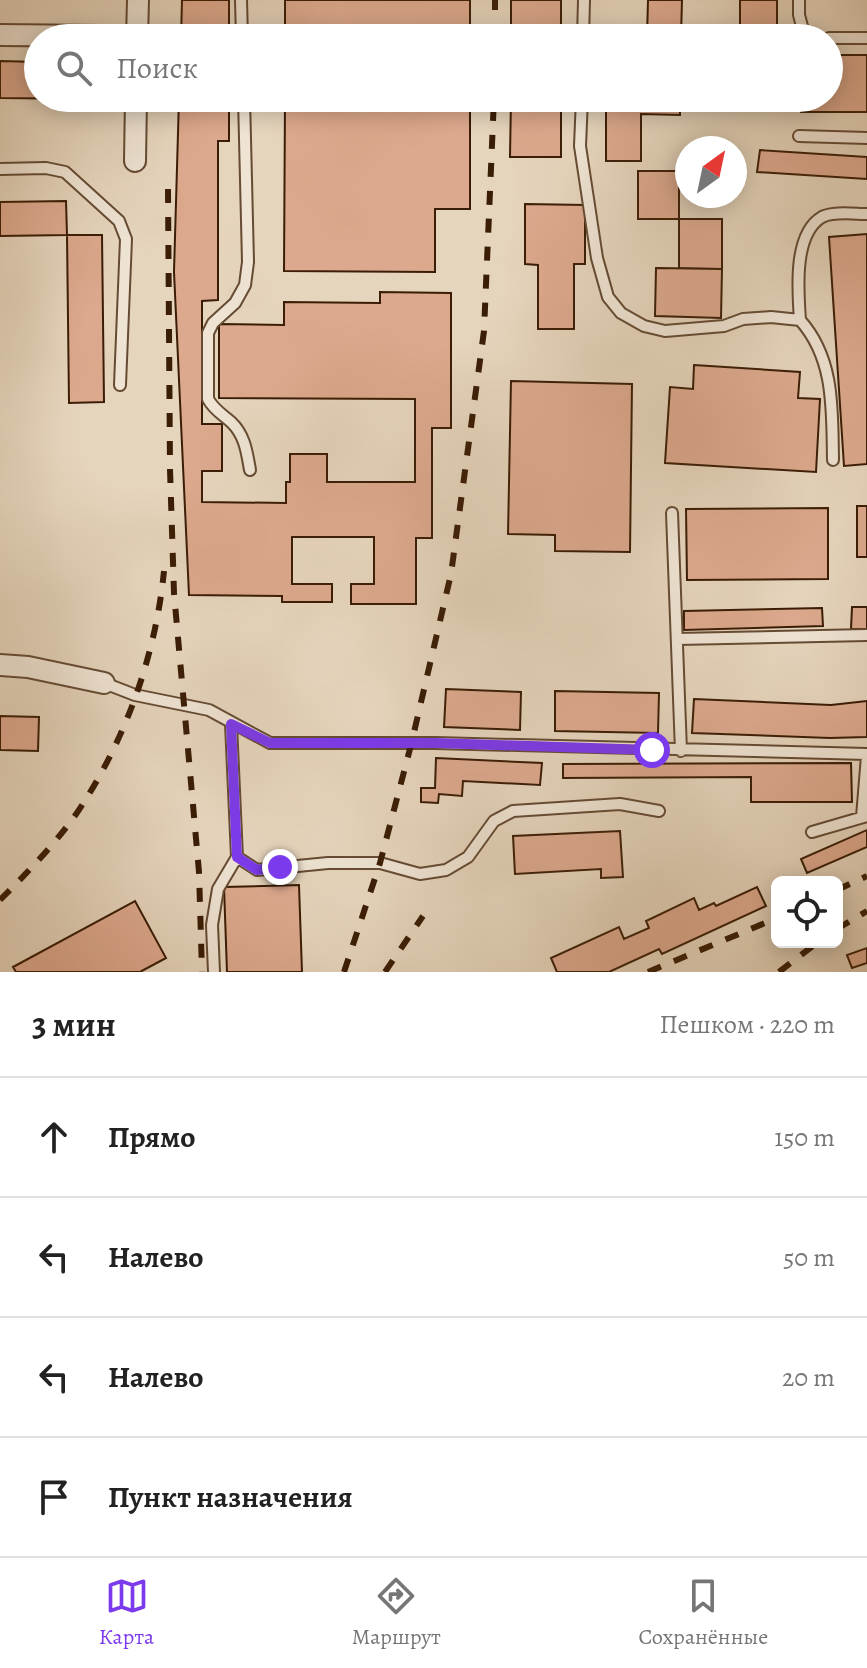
<!DOCTYPE html>
<html lang="ru">
<meta charset="utf-8">
<style>
:root{--surface:#fff;--page:#f2f2f2;--text:#222;--muted:#767676;--line:#e0e0e0;--accent:#7c3aed}
body{margin:0;font-family:Alegreya,serif;background:var(--page);color:var(--text)}
.controls{position:absolute;right:24px;bottom:24px;display:grid;overflow:hidden;border-radius:12px;box-shadow:0 4px 20px #0003}
.controls button{width:72px;height:72px;display:grid;place-items:center;padding:0;border:0;border-bottom:2px solid var(--line);background:var(--surface);color:var(--text);font:40px sans-serif}
.compass{position:absolute;left:675px;top:136px;width:72px;height:72px;border-radius:50%;background:var(--surface);box-shadow:0 4px 20px #0003;rotate:33deg}
.stop{position:absolute;width:24px;height:24px;margin:-18px;border:6px solid #7c3aed;border-radius:50%;background:#fff}
.stop.end{background:#7c3aed;border-color:#fff;box-shadow:0 2px 8px #0008}
.list{margin:0;padding:0;list-style:none}
h2{display:flex;justify-content:space-between;align-items:center;height:104px;margin:0;padding:0 32px;font-size:34px}
h2 small{font-size:26px;font-weight:400;color:var(--muted)}
.list li{display:grid;grid-template-columns:52px 1fr auto;gap:24px;align-items:center;box-sizing:border-box;height:120px;padding:0 32px;border-top:2px solid var(--line)}
.list b{display:block;font-size:30px;white-space:nowrap}
.list em{font-size:26px;font-style:normal;color:var(--muted)}
.icon{flex:none;width:44px;height:44px;fill:none;stroke:currentColor;stroke-width:2;stroke-linecap:round;stroke-linejoin:round}
.map{position:relative;flex:none;width:867px;height:972px;overflow:hidden}
.search{position:absolute;background:var(--surface);box-shadow:0 4px 20px #0003;left:24px;right:24px;top:24px;height:88px;display:flex;align-items:center;gap:20px;box-sizing:border-box;padding:0 28px;border-radius:44px;color:var(--muted);font-size:30px}
.sheet{height:584px;background:var(--surface)}
nav{display:flex;justify-content:space-around;align-items:center;box-sizing:border-box;height:112px;border-top:2px solid var(--line);background:var(--surface);font-size:22px;color:var(--muted)}
nav a{display:grid;justify-items:center;gap:4px}
nav .on{color:var(--accent)}
.map>svg:first-child{display:block}
</style>
<div class="map">
<svg width="867" height="972" viewBox="0 0 867 972">
<rect width="100%" height="100%" fill="#e6d5bd"/>
<filter id="stains"><feTurbulence type="fractalNoise" baseFrequency=".0025" numOctaves="4"/><feColorMatrix values="0 0 0 0 .2 0 0 0 0 .09 0 0 0 0 .02 0 0 0 .5 -.17"/></filter>
<radialGradient id="worn" r=".72"><stop offset=".6" stop-color="#630" stop-opacity="0"/><stop offset="1" stop-color="#630" stop-opacity=".3"/></radialGradient>
<path fill="#dda98e" stroke="#3a1d05" stroke-width="2" d="M182,0H229V38H181Z
M285,0H470V38H285Z
M511,0H561V38H511Z
M648,0H682L681,37H647Z
M740,0H777V37H740Z
M829,55H867V112H801V98H829Z
M0,61L38,62V98L87,99L0,98Z
M179,98H229V141H218V300L202,301V424H222V471H202V502L286,503V482H290V454H327V482H415V399L219,398V324L284,325V302L380,303V292L451,293V428H432V538H416V604H351V584H374V537H292V584H332V602H282V596L189,595L174,272Z
M285,98H470V209H435V272L284,271Z
M511,98H561V157H510Z
M606,98H680V115L641,114V161H606Z
M760,150L867,157V179L757,172Z
M638,171H679V219H638Z
M66,201L67,235L0,236V202Z
M525,204L585,205V264H574V329H538V265L525,264Z
M679,219H722V269L679,268Z
M867,234V464L844,466L829,237Z
M67,235H102L104,402L69,403Z
M656,268L722,269L721,318L655,316Z
M694,365L800,372L798,398L820,399L816,472L665,463L670,387L693,389Z
M511,381L632,384L630,552L555,551V535L508,534Z
M857,506H867V557H857Z
M828,508V579L687,580L686,509Z
M852,607H867V629H851Z
M822,608L823,626L684,630V611Z
M446,689L521,692L520,730L444,727Z
M555,691L659,693L658,733L555,731Z
M694,699L831,705L867,701V737L830,738L692,733Z
M0,716L39,717L38,751L0,750Z
M436,758L542,763L540,785L463,781L462,796L439,794L438,803L421,802V788H435Z
M851,763L852,802H751V777L563,778V764Z
M867,830V847L807,873L801,859Z
M620,831L623,877L601,878V869L515,874L513,836Z
M299,885L302,972H227L224,887Z
M757,887L766,906L662,954L659,949L609,972H557L551,958L619,927L624,939L649,928L646,921L694,898L699,910L714,903L716,906Z
M135,901L166,958L140,972H16L13,967Z
M867,948V963L852,968L847,955Z"/>
<g fill="none" stroke-linecap="round" stroke-linejoin="round">
<g stroke="#654b33" stroke-width="14">
<path id="service" d="M241,0L242,38
M799,0V15L803,30L816,38
M583,38L584,0
M829,38H867
M244,98L248,262L245,285L235,303L213,323L208,333V399C214,410 222,414 231,422C245,435 247,453 250,470
M582,98L580,146L597,258L608,297L621,313L644,326L665,331L724,326L743,319L771,317L800,320C835,359 832,410 833,460
M799,136L867,138
M0,169L46,168L65,172L119,221L126,239L120,385
M800,320C798,291 793,234 822,217C833,211 855,214 867,214
M672,513L681,751
M677,639L867,635
M104,683L135,695L209,710L270,743H436L867,754
M231,724L237,857L257,870L328,863H380L420,874L446,870L468,857L494,821L513,811L620,804L659,811
M862,817L867,756
M812,832L867,816
M214,972L212,925L218,889L237,857"/>
</g>
<g stroke="#654b33" stroke-width="24">
<path id="minor" d="M0,35L100,36
M137,38L138,0
M135,161L136,98
M0,665L28,667L104,683"/>
</g>
<use href="#service" stroke="#efe4d4" stroke-width="10"/>
<use href="#minor" stroke="#efe4d4" stroke-width="20"/>
<path stroke="#3a1d05" stroke-width="6" stroke-dasharray="14 14" stroke-linecap="butt" d="M495,38V0
M168,189L170,469L174,593L199,872L202,972
M837,890L867,876
M0,900C27,873 64,835 84,802C128,733 156,652 164,571
M837,929L867,911
M344,972L380,863L411,745L451,574L484,331L494,98
M385,972L423,916
M648,972L777,918
M779,972L818,942"/>
</g>
<g fill="none" stroke-linecap="round" stroke-linejoin="round">
<path stroke="#7c3aed" stroke-width="10" d="M280,867L257,870L237,857L231,724L270,743H436L652,750"/>
</g>
<rect width="100%" height="100%" filter="url(#stains)"/>
<rect width="100%" height="100%" fill="url(#worn)"/>
</svg>
<div class="controls">
<button><svg class="icon" aria-label="locate" viewBox="0 0 24 24"><circle cx="12" cy="12" r="6"/><path d="M12 2v4M12 18v4M2 12h4M18 12h4"/></svg></button>
</div>
<svg class="compass" viewBox="-18 -18 36 36"><path d="M0-13l5 13h-10z" fill="#e53935"/><path d="M0 13l5-13h-10z" fill="#767676"/></svg>
<div class="stop" style="left:652px;top:750px"></div>
<div class="stop end" style="left:280px;top:867px"></div>
<div class="search"><svg class="icon" aria-label="search" viewBox="0 0 24 24"><circle cx="10" cy="10" r="6"/><path d="M15 15l6 6"/></svg>Поиск</div>
</div>
<section class="sheet">
<h2>3 мин<small>Пешком · 220 m</small></h2>
<ul class="list">
<li><svg class="icon" aria-label="ahead" viewBox="0 0 24 24"><path d="M12 20V5M6 11l6-6 6 6"/></svg><div><b>Прямо</b></div><em>150 m</em></li>
<li><svg class="icon" aria-label="left" viewBox="0 0 24 24"><path d="M17 20v-9H6M10 6l-5 5 5 5"/></svg><div><b>Налево</b></div><em>50 m</em></li>
<li><svg class="icon" aria-label="left" viewBox="0 0 24 24"><path d="M17 20v-9H6M10 6l-5 5 5 5"/></svg><div><b>Налево</b></div><em>20 m</em></li>
<li><svg class="icon" aria-label="arrive" viewBox="0 0 24 24"><path d="M6 21V4h12l-3 4 3 4H6"/></svg><div><b>Пункт назначения</b></div></li>
</ul>
</section>
<nav>
<a class="on"><svg class="icon" aria-label="map" viewBox="0 0 24 24"><path d="M3 6l6-2 6 2 6-2v14l-6 2-6-2-6 2zM9 4v14M15 6v14"/></svg>Карта</a>
<a><svg class="icon" aria-label="directions" viewBox="0 0 24 24"><path d="M12 3l9 9-9 9-9-9zM9 14v-3h6M13 9l2 2-2 2"/></svg>Маршрут</a>
<a><svg class="icon" aria-label="saved" viewBox="0 0 24 24"><path d="M7 4h10v16l-5-4-5 4z"/></svg>Сохранённые</a>
</nav>
